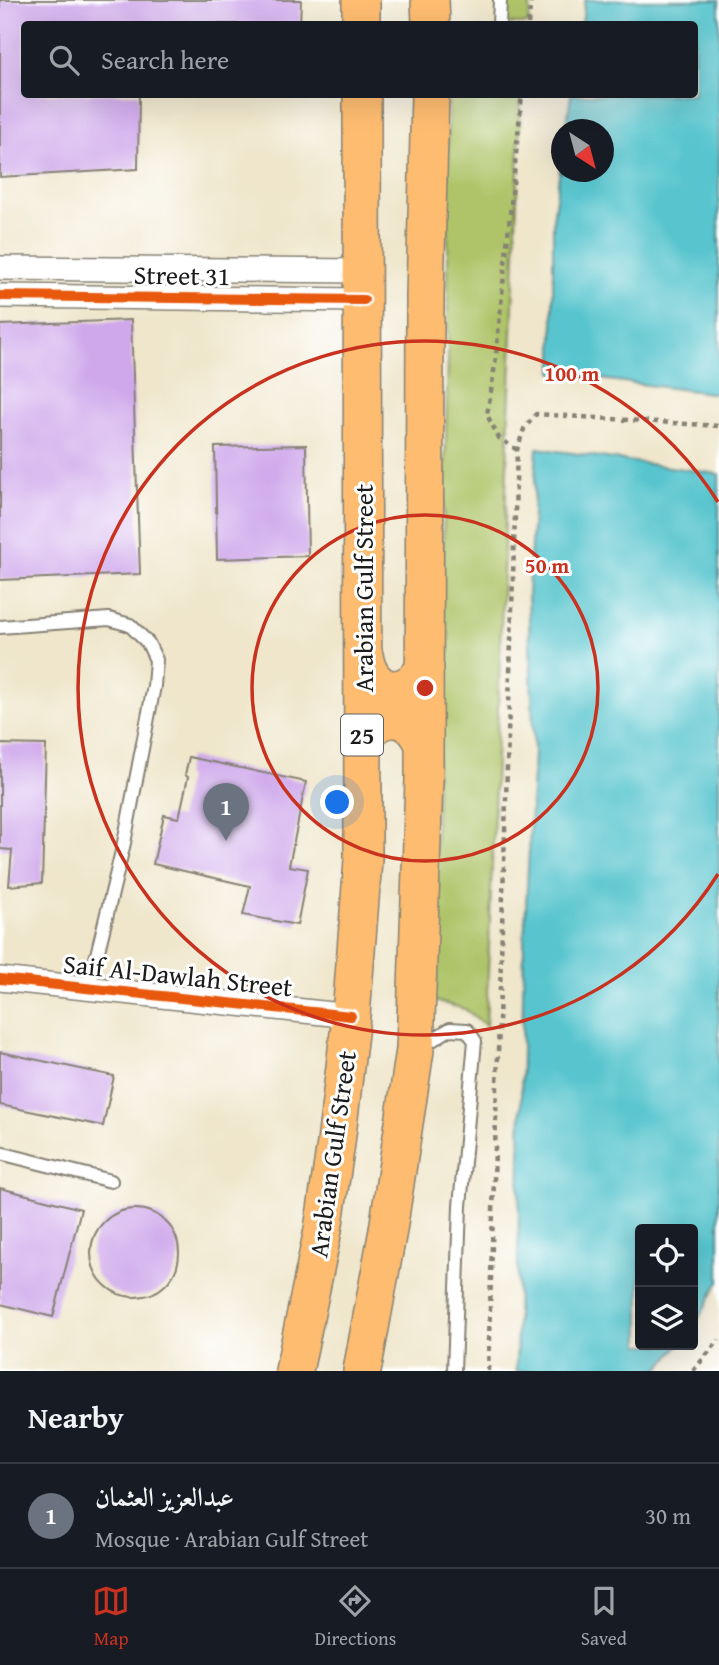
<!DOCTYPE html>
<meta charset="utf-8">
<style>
:root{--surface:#171b24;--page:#20242c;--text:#f1f3f6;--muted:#9ea1a6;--line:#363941;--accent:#c8321e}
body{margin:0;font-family:"Gentium Book Plus",Amiri,serif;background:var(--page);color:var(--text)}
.controls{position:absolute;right:21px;bottom:21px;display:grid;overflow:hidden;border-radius:7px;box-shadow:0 7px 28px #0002}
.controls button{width:63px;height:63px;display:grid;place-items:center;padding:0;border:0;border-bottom:2px solid var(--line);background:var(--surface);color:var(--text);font:35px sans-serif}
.compass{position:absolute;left:551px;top:119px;width:63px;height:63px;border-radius:50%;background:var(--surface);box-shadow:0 7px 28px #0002;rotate:144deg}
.you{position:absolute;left:338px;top:803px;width:24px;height:24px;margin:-18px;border:5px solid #fff;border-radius:50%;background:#1a73e8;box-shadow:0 0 0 10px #1a73e833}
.badge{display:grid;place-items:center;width:46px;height:46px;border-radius:50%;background:var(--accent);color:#fff;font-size:23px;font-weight:700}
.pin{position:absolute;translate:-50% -58px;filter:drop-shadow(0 2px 4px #0008)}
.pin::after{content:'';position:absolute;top:37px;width:24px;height:21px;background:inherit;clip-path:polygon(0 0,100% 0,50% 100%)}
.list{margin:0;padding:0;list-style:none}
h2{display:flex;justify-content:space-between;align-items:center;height:91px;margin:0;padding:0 28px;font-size:30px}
h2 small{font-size:23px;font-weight:400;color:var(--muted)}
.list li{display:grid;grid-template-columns:46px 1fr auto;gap:21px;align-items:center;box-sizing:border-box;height:105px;padding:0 28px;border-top:2px solid var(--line)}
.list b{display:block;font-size:26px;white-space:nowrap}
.list p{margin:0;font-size:23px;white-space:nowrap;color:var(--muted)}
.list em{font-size:23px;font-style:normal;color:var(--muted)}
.icon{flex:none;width:38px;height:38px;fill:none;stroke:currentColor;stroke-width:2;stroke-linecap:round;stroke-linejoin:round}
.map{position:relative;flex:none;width:719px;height:1371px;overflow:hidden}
.search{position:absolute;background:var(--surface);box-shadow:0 7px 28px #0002;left:21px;right:21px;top:21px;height:77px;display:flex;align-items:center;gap:18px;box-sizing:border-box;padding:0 24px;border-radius:7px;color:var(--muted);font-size:26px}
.sheet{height:196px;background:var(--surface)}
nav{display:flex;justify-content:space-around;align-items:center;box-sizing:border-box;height:98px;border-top:2px solid var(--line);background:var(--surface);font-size:19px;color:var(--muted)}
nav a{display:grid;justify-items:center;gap:4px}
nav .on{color:var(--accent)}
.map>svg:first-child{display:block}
</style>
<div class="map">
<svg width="719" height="1371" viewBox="0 0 719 1371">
<rect width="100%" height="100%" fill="#fff"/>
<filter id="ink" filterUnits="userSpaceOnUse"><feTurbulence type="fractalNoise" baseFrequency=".0143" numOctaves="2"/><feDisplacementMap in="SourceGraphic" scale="14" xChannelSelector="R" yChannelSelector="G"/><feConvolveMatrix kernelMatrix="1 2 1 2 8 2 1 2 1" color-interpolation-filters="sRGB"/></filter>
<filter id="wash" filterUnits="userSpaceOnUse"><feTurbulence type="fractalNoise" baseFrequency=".00686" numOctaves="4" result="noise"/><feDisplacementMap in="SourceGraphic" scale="28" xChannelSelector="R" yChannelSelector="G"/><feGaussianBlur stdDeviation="1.57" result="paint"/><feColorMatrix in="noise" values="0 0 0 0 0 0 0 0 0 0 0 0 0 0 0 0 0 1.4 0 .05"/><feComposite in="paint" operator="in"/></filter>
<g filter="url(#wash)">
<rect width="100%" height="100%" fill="#efe6cb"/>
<path fill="#afc469" stroke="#667042" stroke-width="2" d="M504,0H531L528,24H502Z
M448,95H521L486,1026L465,1009L431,1000L448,359Z"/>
<path fill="#58c5ce" stroke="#3a7075" stroke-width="2" d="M585,0H719V394L553,373V220L561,161L562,172H604V130L566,129L571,95L694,94V24H582Z
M537,448L719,474V1281L693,1329V1229H640V1345H679L657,1371H516L524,944L534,752L528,594Z"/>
<g id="blocks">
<path fill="#cfa8eb" d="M0,0H301L300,24H24V94H139L138,169L0,177Z
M131,320L140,574L0,580V325Z
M306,445L308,556L217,559L215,447Z
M0,744L46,745L42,883L9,886L12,850L0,849Z
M189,757L306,782L289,866L308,869L297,925L243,915L250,886L153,864L164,815L179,818L188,777L185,775Z
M0,1052L114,1076L103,1126L0,1105Z
M0,1188L81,1209L53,1317L0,1304Z
M91 1253a44 44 0 1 1 88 0a44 44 0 1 1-88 0Z"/>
</g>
</g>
<g filter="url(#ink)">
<use href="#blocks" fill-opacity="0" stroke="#868174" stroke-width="2"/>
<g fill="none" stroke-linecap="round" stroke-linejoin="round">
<g stroke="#868174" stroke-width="16">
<path id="service" d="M499,24L500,0
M0,627L109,619L130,625L148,643L156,660L154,686L124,843L89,988
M421,1047L450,1029L467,1030L475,1041L460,1206L454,1371
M0,1153L111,1181"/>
</g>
<g stroke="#868174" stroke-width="26">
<path id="minor" d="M0,268L363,271
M0,296L364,300
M0,979L351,1016"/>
</g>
<g stroke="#868174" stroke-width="40">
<path id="primary" d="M361,0V24
M430,0L431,24
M364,655C370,694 404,701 425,668
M362,740C381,710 411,712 424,745
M294,1371L323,1230L336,1143L351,1016L363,860L362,94
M362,1371L388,1230L415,1050L424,779L425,297L430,94"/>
</g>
<path stroke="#868174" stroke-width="4.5" stroke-dasharray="5 5" stroke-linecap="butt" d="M528,24L531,0
M517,450L499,438L487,415L495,365L522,94
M488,1371L517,450L524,429L536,414L719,426
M693,1371L719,1340"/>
<use href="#service" stroke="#fff" stroke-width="12"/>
<use href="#minor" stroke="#fff" stroke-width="23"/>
<use href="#primary" stroke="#fdbc6f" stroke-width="37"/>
<g stroke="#fff" stroke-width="15">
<path id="cycleway" d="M0,296L364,300
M0,979L351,1016"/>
</g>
<use href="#cycleway" stroke="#e8590c" stroke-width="10"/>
</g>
</g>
<g fill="none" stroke="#c8321e" stroke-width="3.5">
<circle cx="425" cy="688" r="173"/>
<path d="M718 874A347 347 0 1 1 718 502"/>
</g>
<g text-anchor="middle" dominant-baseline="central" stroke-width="6" stroke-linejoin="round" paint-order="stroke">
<rect fill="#fff" stroke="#606060" stroke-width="2" x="341" y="714.5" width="42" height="41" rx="5"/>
<g font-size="24" font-weight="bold" fill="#1c1c1c">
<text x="362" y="735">25</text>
</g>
<g font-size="26" fill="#1c1c1c" stroke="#fff">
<text transform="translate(182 275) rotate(1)">Street 31</text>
<text transform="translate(363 588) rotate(-90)">Arabian Gulf Street</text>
<text transform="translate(178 975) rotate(6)">Saif Al-Dawlah Street</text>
<text transform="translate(332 1154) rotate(-82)">Arabian Gulf Street</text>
</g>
</g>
<circle cx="425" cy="688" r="10" fill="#c8321e" stroke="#fff" stroke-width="3.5"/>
<g font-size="21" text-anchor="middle" font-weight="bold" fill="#c8321e" stroke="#fff" stroke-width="6" stroke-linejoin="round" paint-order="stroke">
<text x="572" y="381">100 m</text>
<text x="547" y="573">50 m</text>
</g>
</svg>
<div class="controls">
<button><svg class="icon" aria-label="locate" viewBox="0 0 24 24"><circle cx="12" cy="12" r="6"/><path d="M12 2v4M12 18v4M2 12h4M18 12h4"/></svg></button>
<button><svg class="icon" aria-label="layers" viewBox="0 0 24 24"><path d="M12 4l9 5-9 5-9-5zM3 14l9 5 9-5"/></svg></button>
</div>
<svg class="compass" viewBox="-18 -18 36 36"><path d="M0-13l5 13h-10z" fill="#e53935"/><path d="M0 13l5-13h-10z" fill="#9ea1a6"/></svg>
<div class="you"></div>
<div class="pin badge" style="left:226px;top:841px;background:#6b7280">1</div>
<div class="search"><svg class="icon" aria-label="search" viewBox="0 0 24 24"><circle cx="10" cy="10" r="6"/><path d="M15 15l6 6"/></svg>Search here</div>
</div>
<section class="sheet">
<h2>Nearby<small></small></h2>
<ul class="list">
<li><span class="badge" style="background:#6b7280">1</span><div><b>عبدالعزيز العثمان</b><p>Mosque · Arabian Gulf Street</p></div><em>30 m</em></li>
</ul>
</section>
<nav>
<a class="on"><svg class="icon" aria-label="map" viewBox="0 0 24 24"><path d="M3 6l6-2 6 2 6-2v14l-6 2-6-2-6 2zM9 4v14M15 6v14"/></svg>Map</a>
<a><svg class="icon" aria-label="directions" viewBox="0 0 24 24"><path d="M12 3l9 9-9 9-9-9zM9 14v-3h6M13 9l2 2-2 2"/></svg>Directions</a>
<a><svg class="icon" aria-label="saved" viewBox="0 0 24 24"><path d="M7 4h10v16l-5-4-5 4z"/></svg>Saved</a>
</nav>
